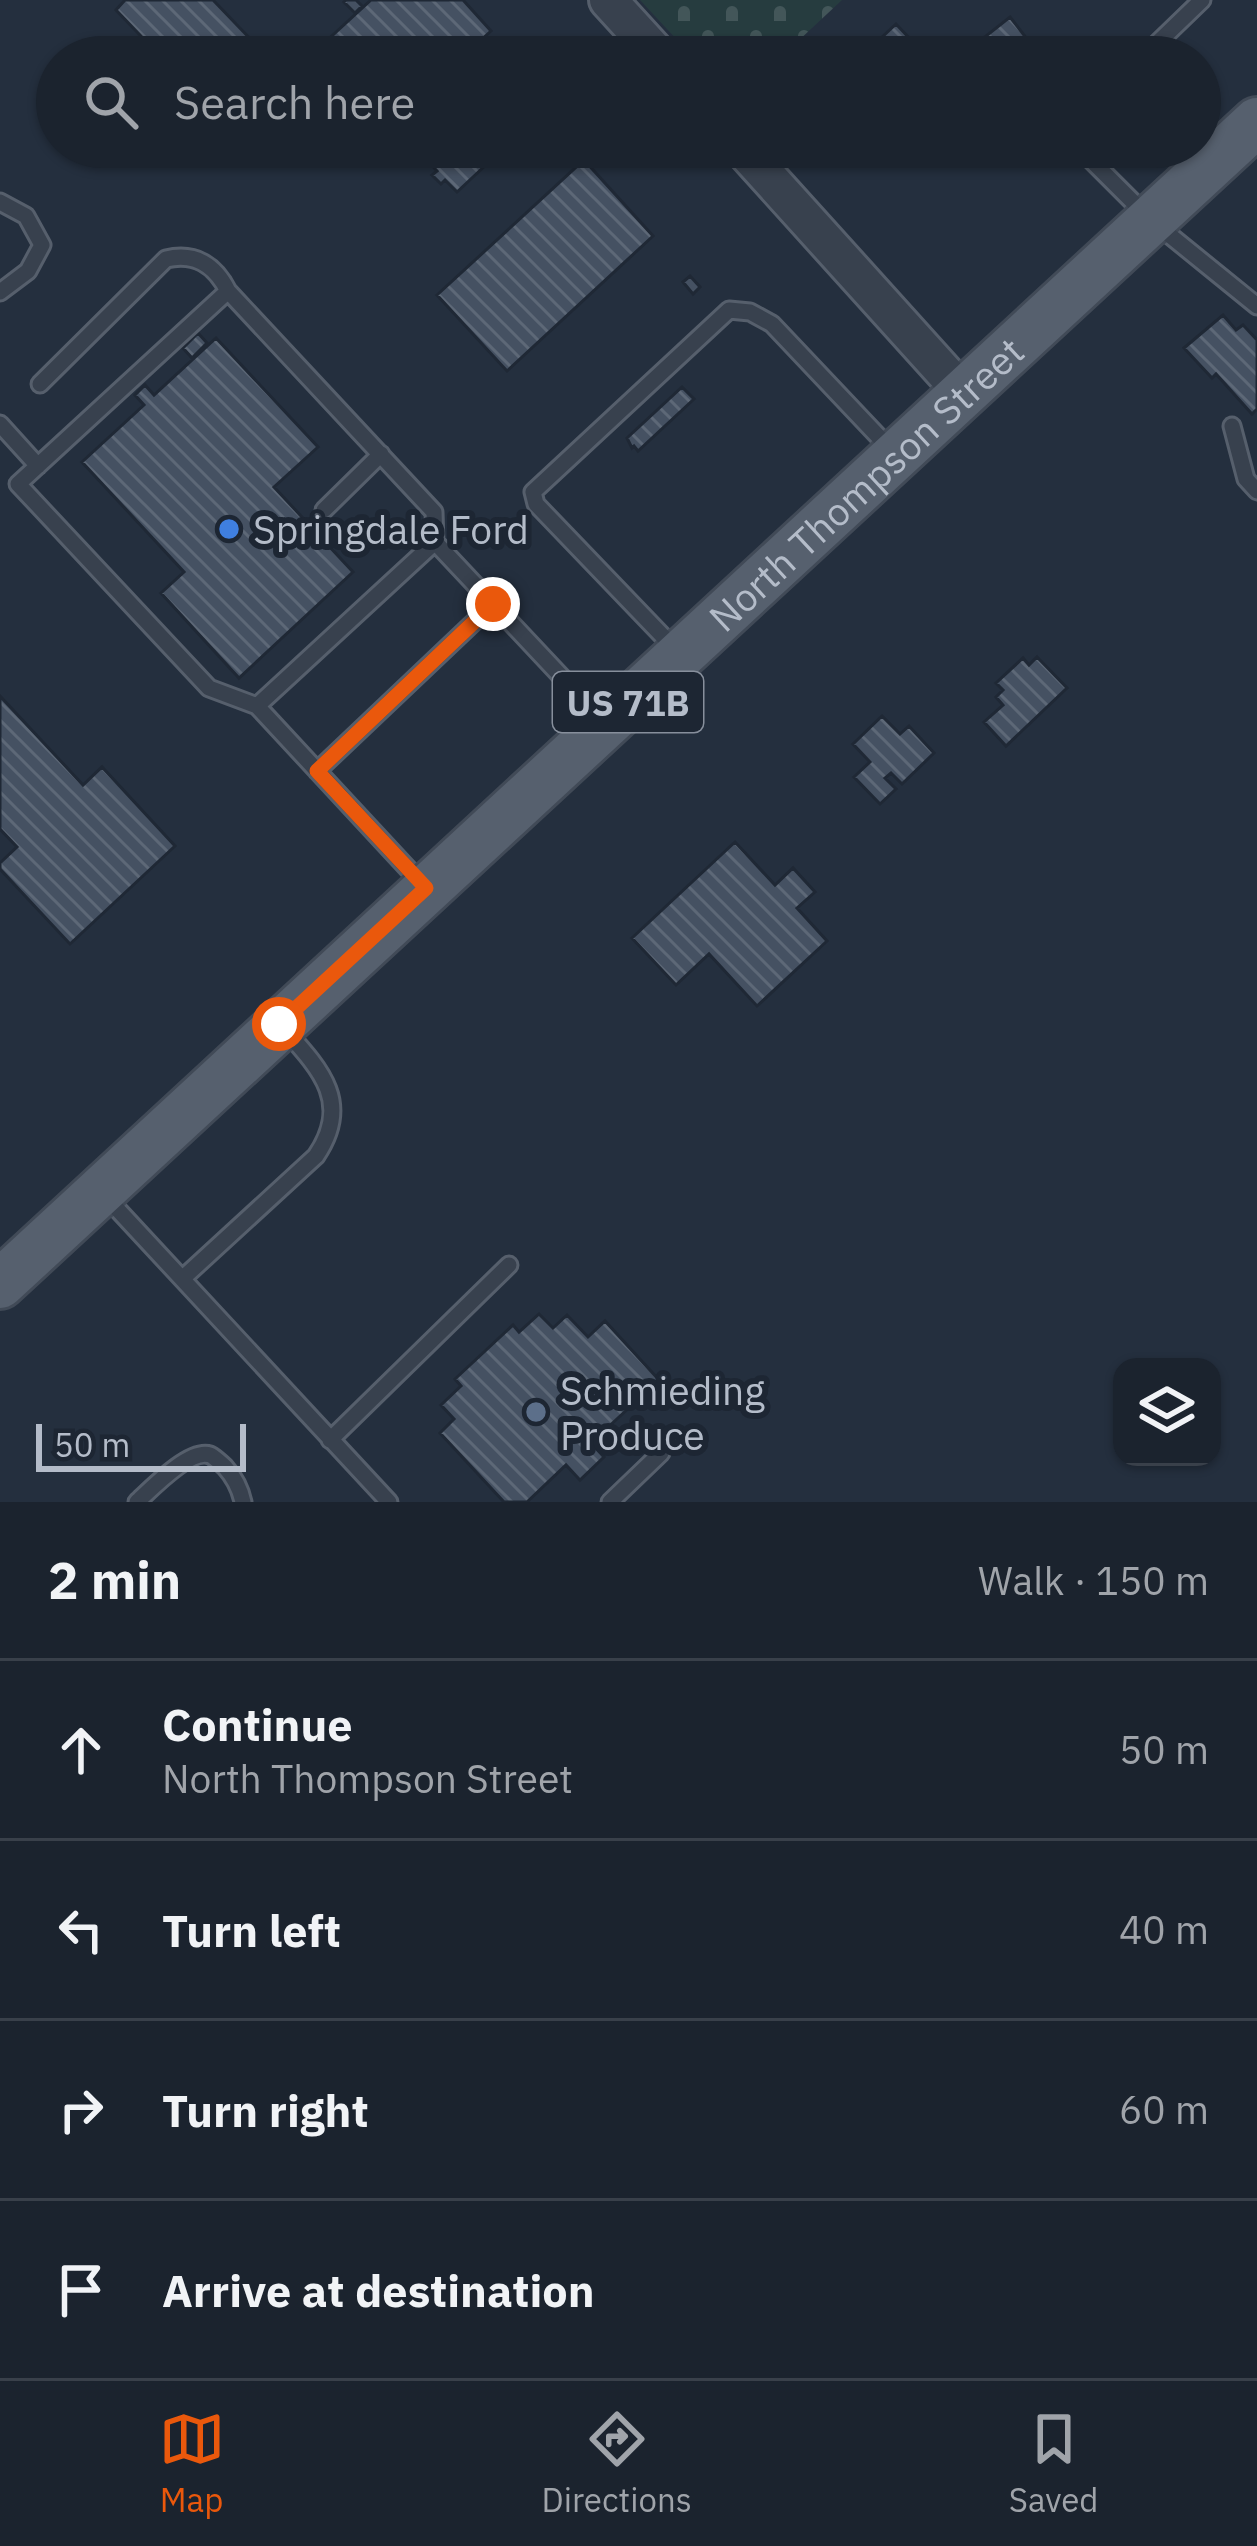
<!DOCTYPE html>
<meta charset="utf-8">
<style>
:root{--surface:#1b232e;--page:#242b36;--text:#f1f3f6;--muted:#a0a4aa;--line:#39404a;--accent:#ea580c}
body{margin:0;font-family:"IBM Plex Sans",sans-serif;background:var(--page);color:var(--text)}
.controls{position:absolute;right:36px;bottom:36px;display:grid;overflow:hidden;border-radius:24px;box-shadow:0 3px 9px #0004}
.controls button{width:108px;height:108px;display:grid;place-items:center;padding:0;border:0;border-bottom:3px solid var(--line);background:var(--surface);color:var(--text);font:60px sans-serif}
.scale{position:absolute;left:36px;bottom:30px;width:210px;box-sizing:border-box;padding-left:12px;border:6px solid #b4bcc9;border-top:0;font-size:33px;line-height:42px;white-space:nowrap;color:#b4bcc9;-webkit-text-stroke:9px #1d2633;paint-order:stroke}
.stop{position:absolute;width:36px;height:36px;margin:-27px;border:9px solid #ea580c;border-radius:50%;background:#fff}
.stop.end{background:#ea580c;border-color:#fff;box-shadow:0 3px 12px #0008}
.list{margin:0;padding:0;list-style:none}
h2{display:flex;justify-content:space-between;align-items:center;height:156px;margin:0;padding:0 48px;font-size:51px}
h2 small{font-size:39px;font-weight:400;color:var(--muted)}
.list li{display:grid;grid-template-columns:78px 1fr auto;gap:36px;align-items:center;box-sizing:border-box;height:180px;padding:0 48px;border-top:3px solid var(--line)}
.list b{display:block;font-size:45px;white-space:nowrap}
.list p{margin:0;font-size:39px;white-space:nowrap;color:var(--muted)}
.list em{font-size:39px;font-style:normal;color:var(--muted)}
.icon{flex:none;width:66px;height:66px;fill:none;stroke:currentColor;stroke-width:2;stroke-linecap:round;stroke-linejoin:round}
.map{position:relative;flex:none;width:1257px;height:1502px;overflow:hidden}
.search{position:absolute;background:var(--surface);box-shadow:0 3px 9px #0004;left:36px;right:36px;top:36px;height:132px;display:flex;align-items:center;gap:30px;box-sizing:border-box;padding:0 42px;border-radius:66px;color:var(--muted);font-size:45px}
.sheet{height:876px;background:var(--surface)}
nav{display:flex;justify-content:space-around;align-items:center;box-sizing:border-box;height:168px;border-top:3px solid var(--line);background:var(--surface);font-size:33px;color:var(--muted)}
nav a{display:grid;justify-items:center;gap:6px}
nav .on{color:var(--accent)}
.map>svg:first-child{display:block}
</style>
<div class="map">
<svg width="1257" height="1502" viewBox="0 0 1257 1502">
<defs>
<pattern id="cemetery-stones" width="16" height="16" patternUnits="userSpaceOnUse" patternTransform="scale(3)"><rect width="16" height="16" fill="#263c3f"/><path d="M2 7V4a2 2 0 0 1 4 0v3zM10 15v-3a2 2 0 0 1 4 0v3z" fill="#435659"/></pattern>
<pattern id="building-back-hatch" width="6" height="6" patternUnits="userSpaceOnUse" patternTransform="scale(3)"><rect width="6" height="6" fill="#455162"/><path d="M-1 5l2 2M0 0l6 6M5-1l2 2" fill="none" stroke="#5d6877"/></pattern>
</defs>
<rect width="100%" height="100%" fill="#242f3e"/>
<path fill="url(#cemetery-stones)" d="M640,0H842L781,57H693Z"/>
<path fill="url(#building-back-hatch)" stroke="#1f2835" stroke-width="3" d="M125,0H213L259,48L250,57H161L116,10Z
M346,0H356L362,6L355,13L344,2Z
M371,0H463L491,31L462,57H309Z
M1010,17L1041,57H971L967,51Z
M896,24L927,57H861Z
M338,147H364L350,160Z
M400,147H406L414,155L405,163L395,152Z
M415,147H505L457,192L445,180L441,184L432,175L437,171Z
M584,160L653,236L507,371L437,295Z
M690,276L700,287L693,294L683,282Z
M1223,315L1236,330L1243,325L1257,340V409L1252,414L1216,374L1212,378L1184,348Z
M198,333L207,343L192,358L183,348Z
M216,338L318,447L274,487L353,572L239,678L161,593L184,572L82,462L144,405L135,395L145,385L154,395Z
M682,387L694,399L638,451L634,446L632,448L627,438Z
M1037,657L1067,688L1006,746L984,722L1003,705L996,697L1003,690L996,683L1023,658L1029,665Z
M0,696L83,785L102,767L175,846L70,944L0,869V863L17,847L0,829Z
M882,716L900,734L909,726L934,753L902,784L891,773L885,778L896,789L880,804L854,777L870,762L853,744Z
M735,842L775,885L793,868L815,892L797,908L827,941L757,1006L709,954L676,985L632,938Z
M539,1314L553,1328L567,1315L588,1337L605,1321L659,1380L591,1443L604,1457L580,1480L566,1465L527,1502H504L440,1433L454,1419L441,1405L461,1386L455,1379L513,1325L519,1332Z"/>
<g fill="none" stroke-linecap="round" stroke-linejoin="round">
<g stroke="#565f6c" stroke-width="21">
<path id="service" d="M1143,57L1202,0
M1200,120L1222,143
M1078,147L1151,220L1257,306
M0,202L26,216L42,245L28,271L0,292
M40,384L166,259C195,252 215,265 228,291
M0,424L38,466
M1232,426L1246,479L1257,491
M324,510L381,454
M678,652L536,504L533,492L729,310L750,312L772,324L894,453
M257,706L209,688L18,484L228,291L434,512L435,542
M317,771L493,604
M423,885L257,706L435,542L603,721
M107,1198L389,1502
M182,1279L316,1156C352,1103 321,1070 285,1030
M330,1440L509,1265
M137,1502C151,1489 190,1448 210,1455C213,1456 223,1465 225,1467C235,1478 240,1488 243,1502
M610,1502L661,1453"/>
</g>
<g stroke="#565f6c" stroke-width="42">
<path id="tertiary" d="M608,0L660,57
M741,147L963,393"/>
</g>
<g stroke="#414a57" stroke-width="54">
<g id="primary">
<path id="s1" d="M0,1284L1257,122"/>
</g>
</g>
<use href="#service" stroke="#38414e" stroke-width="15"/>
<use href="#tertiary" stroke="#38414e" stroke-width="36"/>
<use href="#primary" stroke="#56606e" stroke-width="48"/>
</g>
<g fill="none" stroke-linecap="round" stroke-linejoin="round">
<path stroke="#ea580c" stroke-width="15" d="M279,1024L426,888L317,771L493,604"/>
</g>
<circle fill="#3f7fe0" stroke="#1d2633" stroke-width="4.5" cx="229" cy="529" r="12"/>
<circle fill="#5c6f8a" stroke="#1d2633" stroke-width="4.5" cx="536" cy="1412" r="12"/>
<g text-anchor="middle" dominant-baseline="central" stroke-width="12" stroke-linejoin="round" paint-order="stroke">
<rect fill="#1d2633" stroke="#878f9c" stroke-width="3" x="553" y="672" width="150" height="60" rx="9"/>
<g font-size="36" font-weight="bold" fill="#b4bcc9">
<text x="628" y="702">US 71B</text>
</g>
<g font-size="39" fill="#b4bcc9" stroke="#1d2633">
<text stroke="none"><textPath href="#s1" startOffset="1179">North Thompson Street</textPath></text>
</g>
<g font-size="39" fill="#b4bcc9" stroke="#1d2633" text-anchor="start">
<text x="253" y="529">Springdale Ford</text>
<text x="560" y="1390">Schmieding<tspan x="560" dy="45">Produce</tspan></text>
</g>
</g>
</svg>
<div class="controls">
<button><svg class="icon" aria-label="layers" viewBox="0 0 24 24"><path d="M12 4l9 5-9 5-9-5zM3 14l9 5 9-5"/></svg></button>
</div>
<div class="scale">50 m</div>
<div class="stop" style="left:279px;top:1024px"></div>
<div class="stop end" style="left:493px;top:604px"></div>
<div class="search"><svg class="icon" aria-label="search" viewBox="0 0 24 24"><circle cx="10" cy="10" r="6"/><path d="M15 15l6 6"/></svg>Search here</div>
</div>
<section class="sheet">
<h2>2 min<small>Walk · 150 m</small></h2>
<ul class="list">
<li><svg class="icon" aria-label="ahead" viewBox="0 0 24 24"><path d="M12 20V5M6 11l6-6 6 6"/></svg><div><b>Continue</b><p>North Thompson Street</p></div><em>50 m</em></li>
<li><svg class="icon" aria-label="left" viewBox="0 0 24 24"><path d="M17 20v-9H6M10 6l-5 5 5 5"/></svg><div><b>Turn left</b></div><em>40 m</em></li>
<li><svg class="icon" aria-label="right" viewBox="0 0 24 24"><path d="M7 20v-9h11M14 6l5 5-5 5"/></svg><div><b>Turn right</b></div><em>60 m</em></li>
<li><svg class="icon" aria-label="arrive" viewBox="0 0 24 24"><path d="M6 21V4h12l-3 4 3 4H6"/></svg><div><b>Arrive at destination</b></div></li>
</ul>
</section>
<nav>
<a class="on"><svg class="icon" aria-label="map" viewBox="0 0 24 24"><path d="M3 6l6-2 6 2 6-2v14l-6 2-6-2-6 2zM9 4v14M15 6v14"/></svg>Map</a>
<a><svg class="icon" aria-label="directions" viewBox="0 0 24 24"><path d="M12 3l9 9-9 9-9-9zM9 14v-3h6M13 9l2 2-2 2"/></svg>Directions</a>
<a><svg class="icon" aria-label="saved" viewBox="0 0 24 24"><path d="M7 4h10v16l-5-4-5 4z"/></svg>Saved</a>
</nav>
